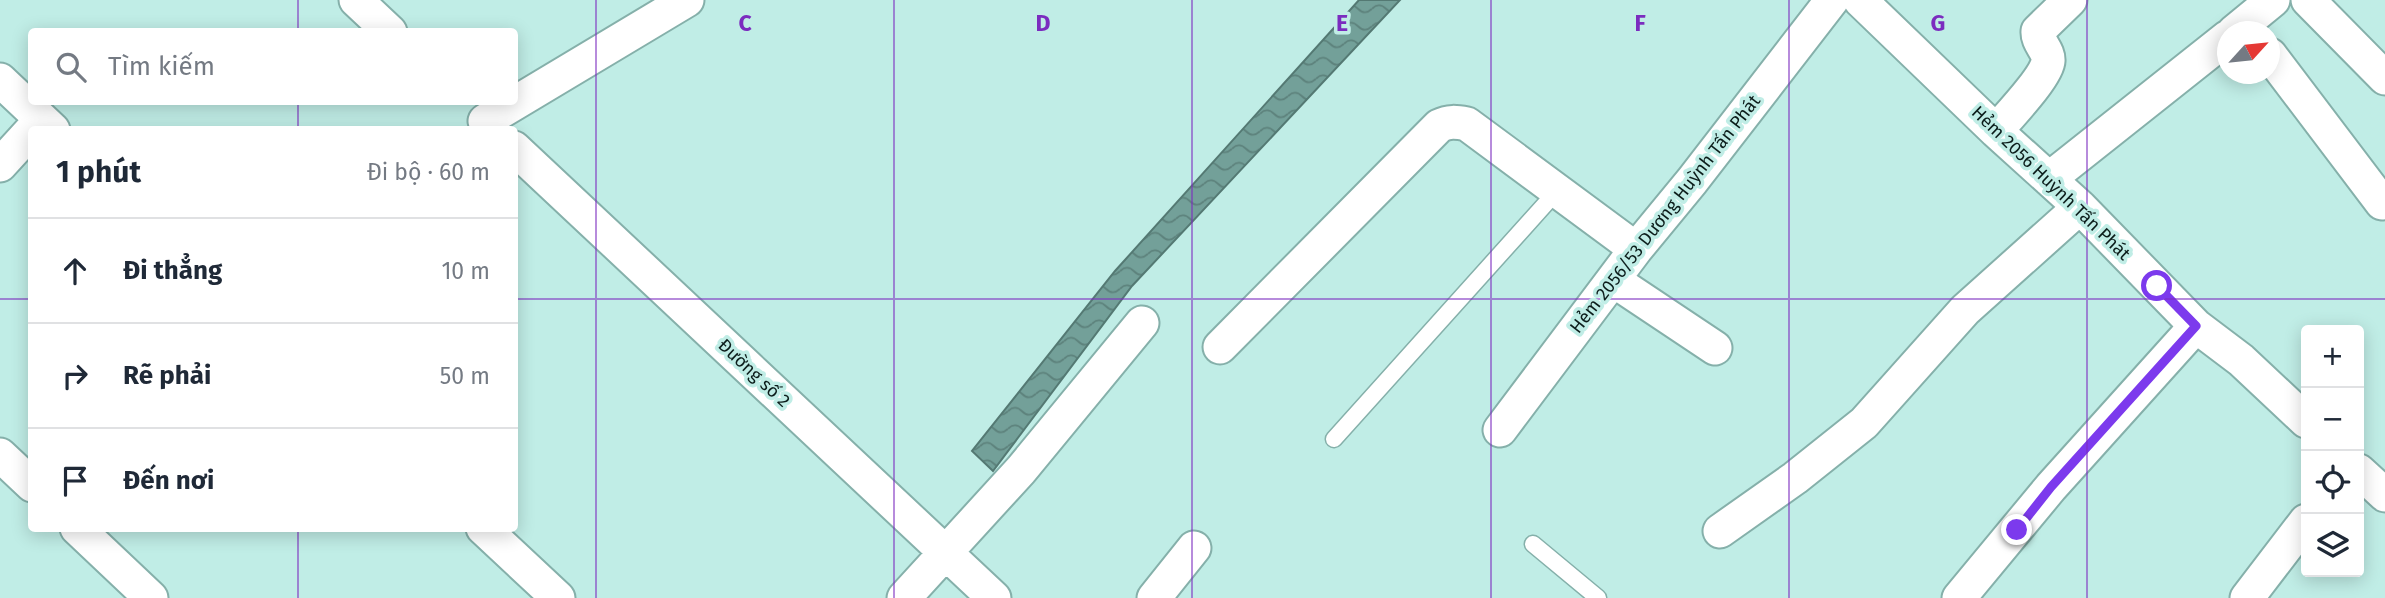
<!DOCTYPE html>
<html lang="vi">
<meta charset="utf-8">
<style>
:root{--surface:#fff;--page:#f2f2f3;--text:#1f2937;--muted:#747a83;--line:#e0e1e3}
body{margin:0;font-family:"Fira Sans",sans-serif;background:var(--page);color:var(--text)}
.controls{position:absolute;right:21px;bottom:21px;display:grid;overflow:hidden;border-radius:7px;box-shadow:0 4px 18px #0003}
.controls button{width:63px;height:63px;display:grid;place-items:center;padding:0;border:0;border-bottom:2px solid var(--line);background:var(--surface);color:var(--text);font:35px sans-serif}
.compass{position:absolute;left:2217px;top:21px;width:63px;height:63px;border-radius:50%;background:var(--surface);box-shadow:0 4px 18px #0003;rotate:63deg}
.stop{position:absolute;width:21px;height:21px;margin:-16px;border:5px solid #7c3aed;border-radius:50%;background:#fff}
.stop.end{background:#7c3aed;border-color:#fff;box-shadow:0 2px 7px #0008}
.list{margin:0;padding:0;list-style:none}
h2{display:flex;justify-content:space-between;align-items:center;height:91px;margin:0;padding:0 28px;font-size:30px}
h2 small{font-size:23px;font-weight:400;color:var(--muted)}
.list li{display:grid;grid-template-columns:46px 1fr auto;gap:21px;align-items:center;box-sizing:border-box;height:105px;padding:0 28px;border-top:2px solid var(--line)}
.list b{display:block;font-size:26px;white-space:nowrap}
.list em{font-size:23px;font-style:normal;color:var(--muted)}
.icon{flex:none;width:38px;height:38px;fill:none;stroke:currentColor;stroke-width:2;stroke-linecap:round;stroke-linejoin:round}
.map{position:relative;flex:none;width:2385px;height:598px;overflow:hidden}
.search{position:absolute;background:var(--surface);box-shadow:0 4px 18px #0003;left:28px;top:28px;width:490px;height:77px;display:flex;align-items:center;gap:18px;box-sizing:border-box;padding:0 24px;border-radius:7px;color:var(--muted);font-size:26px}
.panel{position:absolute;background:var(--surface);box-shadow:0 4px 18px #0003;left:28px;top:126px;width:490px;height:406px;border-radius:7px}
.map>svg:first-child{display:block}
</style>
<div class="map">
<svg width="2385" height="598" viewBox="0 0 2385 598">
<defs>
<pattern id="water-waves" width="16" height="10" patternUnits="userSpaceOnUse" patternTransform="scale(1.75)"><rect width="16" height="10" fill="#73a099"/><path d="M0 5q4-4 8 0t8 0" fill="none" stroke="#5d827c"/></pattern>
</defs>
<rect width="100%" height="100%" fill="#c0ede6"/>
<path fill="url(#water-waves)" stroke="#547973" stroke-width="2" d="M1359,0H1400L1132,286L993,471L972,451L1115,271Z"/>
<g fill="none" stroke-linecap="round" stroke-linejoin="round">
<g stroke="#85b0aa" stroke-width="19">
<path id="lane" d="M1334,439L1557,191
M1533,544L1598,598"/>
</g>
<g stroke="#85b0aa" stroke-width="37">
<path id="street" d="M356,0L390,32
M1860,0L1996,131L2080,207L2196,326L2241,360L2306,421
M2308,0L2385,78
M2234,32L2273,0
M2270,55L2382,203
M0,80L53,130
M485,121L687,0
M1996,131C2007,118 2048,75 2048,61C2049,50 2037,43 2038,31L2070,0
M514,148L994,598
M0,165L32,130
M2049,179L2228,37
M1613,280L1715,348
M1220,347L1439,126C1449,121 1456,122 1467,124L1636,249
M1500,430L1636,249L1692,181L1832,0
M0,455L32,485
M2359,471L2385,495
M77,528L151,598
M483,528L558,598
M1720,531L1795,478L1864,423L1965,310L2080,207
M904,598L1021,470L1142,323
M1154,598L1194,548
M1959,598L2051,487L2196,326
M2247,598L2306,521"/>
</g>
<use href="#lane" stroke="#fff" stroke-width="16"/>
<use href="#street" stroke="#fff" stroke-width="33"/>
</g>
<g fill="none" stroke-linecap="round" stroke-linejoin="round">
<path stroke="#7c3aed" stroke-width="9" d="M2017,530L2051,487L2196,326L2157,286"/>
</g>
<path fill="none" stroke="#7b2cbf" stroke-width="2" stroke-opacity="0.55" d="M298,0V32M596,0V598M894,0V598M1192,0V598M1491,0V598M1789,0V598M2087,0V598M298,102V130M0,299H32M514,299H2385M298,528V598"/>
<g text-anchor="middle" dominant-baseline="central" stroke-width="7" stroke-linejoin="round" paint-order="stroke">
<g font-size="18" fill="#0c1d1b" stroke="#c0ede6">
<text transform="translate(2051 183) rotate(44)">Hẻm 2056 Huỳnh Tấn Phát</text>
<text transform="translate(1665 214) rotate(-52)">Hẻm 2056/53 Dương Huỳnh Tấn Phát</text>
<text transform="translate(754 373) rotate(43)">Đường số 2</text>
</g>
</g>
<g font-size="23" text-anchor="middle" font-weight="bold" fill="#7b2cbf" stroke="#c0ede6" stroke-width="7" stroke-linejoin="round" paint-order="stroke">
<text x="745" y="31">C</text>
<text x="1043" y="31">D</text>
<text x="1342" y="31">E</text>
<text x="1640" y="31">F</text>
<text x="1938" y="31">G</text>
</g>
</svg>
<div class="controls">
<button>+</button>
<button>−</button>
<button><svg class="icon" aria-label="locate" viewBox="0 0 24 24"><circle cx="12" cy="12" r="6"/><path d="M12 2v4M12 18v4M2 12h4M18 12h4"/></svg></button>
<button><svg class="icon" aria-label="layers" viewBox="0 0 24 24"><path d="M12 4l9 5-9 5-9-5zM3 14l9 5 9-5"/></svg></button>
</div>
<svg class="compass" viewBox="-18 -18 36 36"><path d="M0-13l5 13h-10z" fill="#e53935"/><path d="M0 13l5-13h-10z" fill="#747a83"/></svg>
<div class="stop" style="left:2157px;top:286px"></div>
<div class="stop end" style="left:2017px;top:530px"></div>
<div class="search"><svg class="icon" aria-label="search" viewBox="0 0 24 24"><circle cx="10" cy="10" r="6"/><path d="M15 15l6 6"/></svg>Tìm kiếm</div>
<section class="panel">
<h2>1 phút<small>Đi bộ · 60 m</small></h2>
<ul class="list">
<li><svg class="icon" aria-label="ahead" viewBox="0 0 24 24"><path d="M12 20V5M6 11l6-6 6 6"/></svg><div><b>Đi thẳng</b></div><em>10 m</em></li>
<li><svg class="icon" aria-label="right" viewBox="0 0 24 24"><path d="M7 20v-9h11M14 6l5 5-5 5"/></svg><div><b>Rẽ phải</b></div><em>50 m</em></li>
<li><svg class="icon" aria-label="arrive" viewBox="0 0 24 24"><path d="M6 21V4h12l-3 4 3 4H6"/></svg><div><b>Đến nơi</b></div></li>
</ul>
</section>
</div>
